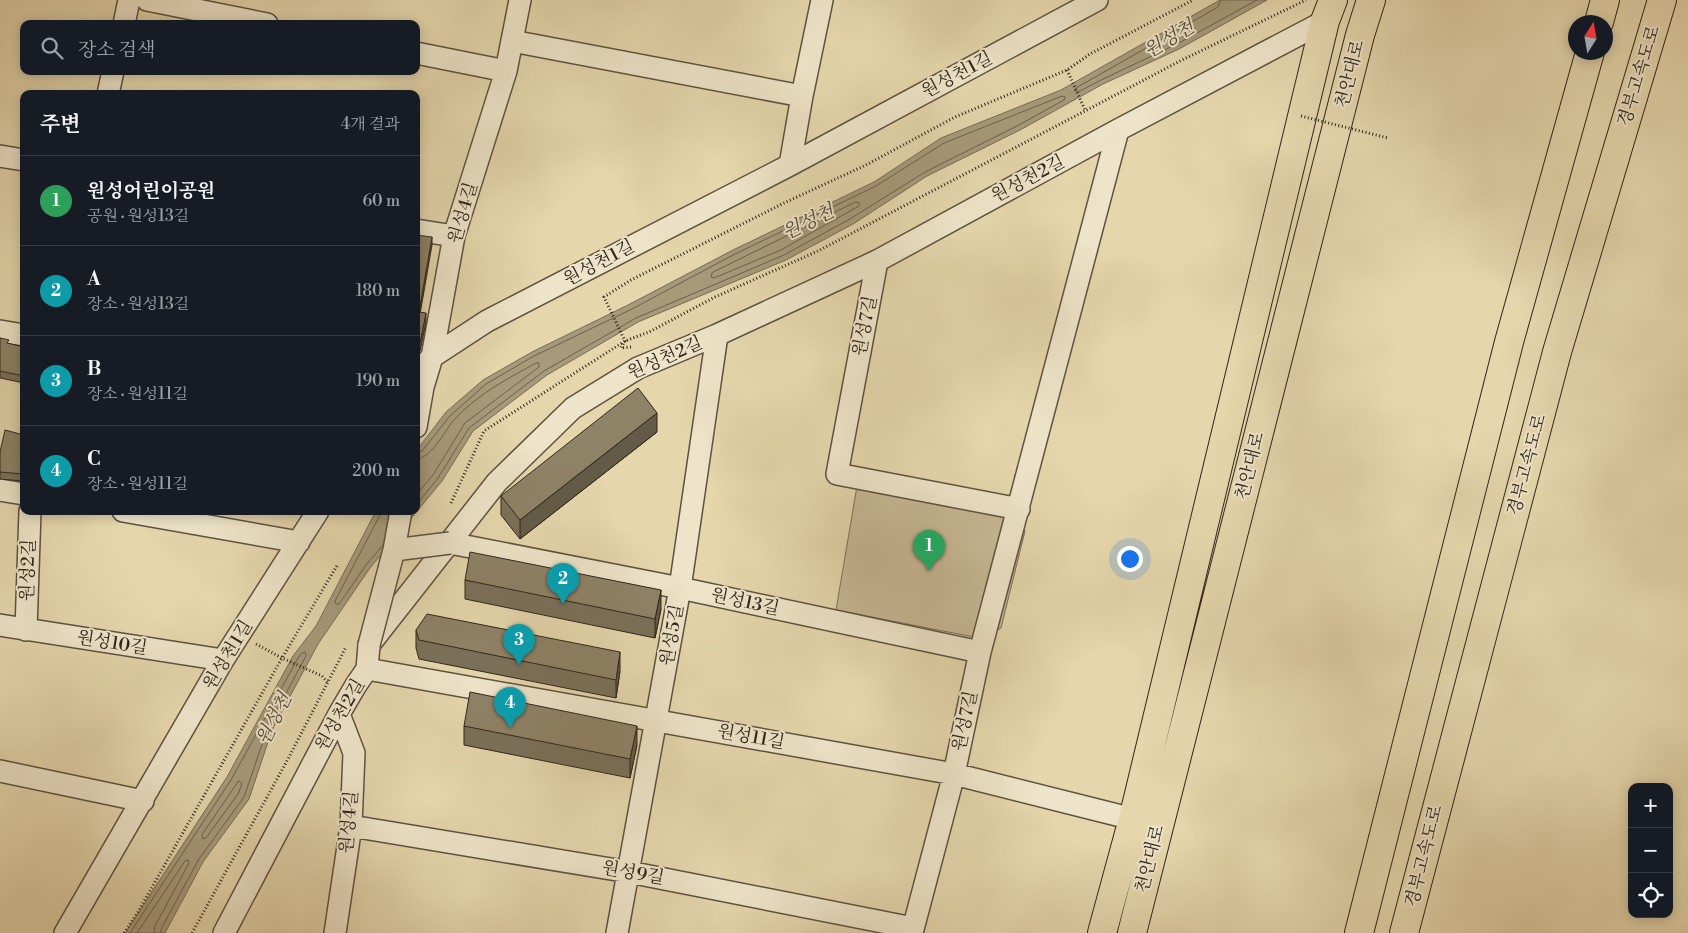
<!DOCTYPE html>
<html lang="ko">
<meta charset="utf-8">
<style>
:root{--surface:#171b24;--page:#242831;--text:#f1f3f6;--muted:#9ea1a6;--line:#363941;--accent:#7c3aed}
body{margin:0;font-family:"Libre Bodoni","Noto Serif KR",serif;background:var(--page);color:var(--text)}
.controls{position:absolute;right:15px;bottom:15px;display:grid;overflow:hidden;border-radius:10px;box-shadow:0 2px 12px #0003}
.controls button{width:45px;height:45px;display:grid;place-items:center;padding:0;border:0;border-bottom:1px solid var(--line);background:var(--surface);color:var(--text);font:25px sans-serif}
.compass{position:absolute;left:1568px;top:15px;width:45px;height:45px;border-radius:50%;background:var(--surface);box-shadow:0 2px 12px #0003;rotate:11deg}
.you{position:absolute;left:1129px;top:558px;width:18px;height:18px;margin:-12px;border:4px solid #fff;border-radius:50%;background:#1a73e8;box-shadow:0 0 0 8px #1a73e833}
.badge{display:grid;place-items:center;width:32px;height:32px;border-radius:50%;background:var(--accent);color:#fff;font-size:16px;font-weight:700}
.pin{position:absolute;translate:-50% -41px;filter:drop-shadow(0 1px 2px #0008)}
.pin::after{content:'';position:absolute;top:26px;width:18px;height:15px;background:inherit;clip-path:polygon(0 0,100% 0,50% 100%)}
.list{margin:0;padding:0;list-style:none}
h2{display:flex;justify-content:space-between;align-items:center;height:65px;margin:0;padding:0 20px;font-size:21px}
h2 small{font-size:16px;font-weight:400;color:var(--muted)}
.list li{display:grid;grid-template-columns:32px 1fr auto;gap:15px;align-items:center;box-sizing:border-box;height:90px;padding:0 20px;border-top:1px solid var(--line)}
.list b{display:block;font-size:19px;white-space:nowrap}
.list p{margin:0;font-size:16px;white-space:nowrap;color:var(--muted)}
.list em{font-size:16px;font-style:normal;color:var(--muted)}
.icon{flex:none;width:28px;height:28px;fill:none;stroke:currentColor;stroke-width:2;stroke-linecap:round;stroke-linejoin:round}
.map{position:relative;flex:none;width:1688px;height:933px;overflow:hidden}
.search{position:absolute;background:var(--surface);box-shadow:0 2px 12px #0003;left:20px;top:20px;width:400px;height:55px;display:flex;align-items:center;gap:12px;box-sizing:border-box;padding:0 18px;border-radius:10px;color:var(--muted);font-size:19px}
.panel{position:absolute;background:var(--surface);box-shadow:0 2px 12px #0003;left:20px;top:90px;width:400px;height:425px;border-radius:10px}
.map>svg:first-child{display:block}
</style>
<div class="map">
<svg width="1688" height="933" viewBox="0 0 1688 933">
<rect width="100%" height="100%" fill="#e5d6ac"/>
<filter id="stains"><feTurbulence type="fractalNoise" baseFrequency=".004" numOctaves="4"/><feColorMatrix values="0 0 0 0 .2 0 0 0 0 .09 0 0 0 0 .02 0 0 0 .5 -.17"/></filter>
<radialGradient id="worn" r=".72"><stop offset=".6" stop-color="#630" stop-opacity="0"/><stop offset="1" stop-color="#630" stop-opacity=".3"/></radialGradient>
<path fill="#c6b894" stroke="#7b6f58" d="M857,486L1017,519L1025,531L1001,628L984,639L836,610Z"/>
<path fill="#a79a7b" stroke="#776c55" d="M1220,0H1267L1179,49L1103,84L1020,130L927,176L853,224L786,260L638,322L547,375L473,431L442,481L370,568L318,644L272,730L249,799L203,862L165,933H125L227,777L293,656L316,626L376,511H416V451L446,412L483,380L532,352L628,305L733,250L874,182L941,138L1061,90Z"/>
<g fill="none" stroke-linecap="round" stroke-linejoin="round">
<path stroke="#6c604c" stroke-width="1" d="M1221,0L1218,7L1076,88L1075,91L1078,92L1101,80L1177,44L1257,0
M856,202L859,203V206L781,250L714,278L711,277L712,273Z
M416,453L422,451L450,416L486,384L534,356L630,310L735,254L876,186L944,143L1062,96L1065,97L1064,100L1017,126L925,172L850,219L784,255L636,318L544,371L469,428L438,478L416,505
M416,459C431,459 444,432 453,421C476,395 507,379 536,363H539V367L465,423L433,475L416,495
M380,511V515L335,601L336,604H339L366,565L383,545
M239,781L242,784L238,794L206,838L203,839L202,835Z
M130,933L231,780L298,658L302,653L305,652L306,656L268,727L244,797L199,859L161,929V933
M137,933L185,861L188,860L189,863L155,926L154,933"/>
<g stroke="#5d5241" stroke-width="24">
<path id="minor" d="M147,0L267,24
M124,24L129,0
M512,41L802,96
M416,53L506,71
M108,94L113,71
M0,156L24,160
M790,165L802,96L822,0
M416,230L454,236
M877,261L837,474L1019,509
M0,331L24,335
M416,373L432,357L487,321L790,165L1097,0
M416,427L423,387L432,357L454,236L506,71L520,0
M0,490L24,494
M123,511L299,542
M450,543L680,588L980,652
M0,625L223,660
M26,630L30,511
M367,669L954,774L1133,819
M0,771L143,801
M351,826L629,872L913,928
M65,933L223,660L318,511
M224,933L339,714L356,685L367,669L369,645L497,482L573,408L638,368L717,335L877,261L1118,130L1325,21
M335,933L351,826L354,753L339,714
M617,933L680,588L717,335
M912,933L954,774L980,652L1118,130"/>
</g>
<g stroke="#30261d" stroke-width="30">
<path id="primary" d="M1102,933L1133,819L1325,21L1333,0
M1132,933L1360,35L1371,0"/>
</g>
<g stroke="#30261d" stroke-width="30">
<path id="motorway" d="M1599,22L1605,0
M1359,933L1509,342L1590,52
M1404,933L1557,352L1662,0"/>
</g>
<path stroke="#30261d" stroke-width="3" stroke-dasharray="1 2.5" stroke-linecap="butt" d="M1067,70L1085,110
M631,347L621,348L625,341L604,297L631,280L784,203L866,165L955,117L1067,70L1090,54L1193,0
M451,503L484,431L625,341L649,332L715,297L818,251L1184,59L1306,0
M256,644L282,658L322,676L329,684
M124,933L138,912L282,658L338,564
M192,933L288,759L346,647"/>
<use href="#minor" stroke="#eee4c9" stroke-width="21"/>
<use href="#primary" stroke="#e5d6ac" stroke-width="28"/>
<use href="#motorway" stroke="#e5d6ac" stroke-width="28"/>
<g stroke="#5d5241" stroke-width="24" stroke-linecap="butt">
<path id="minor-bridge" d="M394,550L450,543
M369,645L394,550L401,511"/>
</g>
<path stroke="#30261d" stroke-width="3" stroke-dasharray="1 2.5" stroke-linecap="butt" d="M1301,116L1388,138"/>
<use href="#minor-bridge" stroke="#eee4c9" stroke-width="21"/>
</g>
<path fill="#7a7059" stroke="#30261d" d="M0,338L9,344L24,347V383L0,378Z
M657,432L520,539L501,515V496Z
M24,435L23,481L0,479V452Z
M465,580L661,609L655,638L465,599Z
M416,630L620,671L616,698L419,659L416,648Z
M464,726L637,745L630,778L464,745Z"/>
<path fill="#635b48" stroke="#30261d" d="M432,237V245L419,320V312Z
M426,313V322L420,351L416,355V347Z
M657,413V432L520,539V520Z
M661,590V609L655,638V619Z
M620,652V671L616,698V680Z
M637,726V745L630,778V759Z"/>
<path fill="#8e8267" stroke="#30261d" d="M416,235L432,237L419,312L426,313L420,343L416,347Z
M0,338L9,340L7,343L24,347V376L0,371Z
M638,388L657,413L520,520L501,496Z
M5,430L24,435V474H23L0,472V452Z
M470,552L661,590L655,619L465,580Z
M427,614L620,652L616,680L419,640L416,630Z
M470,692L637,726L630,759L464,726Z"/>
<g text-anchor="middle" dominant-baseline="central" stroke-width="4" stroke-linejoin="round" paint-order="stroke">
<g font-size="18" fill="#30261d" stroke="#eee4c9">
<text transform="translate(1350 74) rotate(-76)">천안대로</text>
<text transform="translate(957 75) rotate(-28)">원성천1길</text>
<text transform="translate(1639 76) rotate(-73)">경부고속도로</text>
<text transform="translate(1028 179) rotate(-28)">원성천2길</text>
<text transform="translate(463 213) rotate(-74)">원성4길</text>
<text transform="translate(599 263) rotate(-28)">원성천1길</text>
<text transform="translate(865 326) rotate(-79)">원성7길</text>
<text transform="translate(665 358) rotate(-24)">원성천2길</text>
<text transform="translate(1527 465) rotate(-75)">경부고속도로</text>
<text transform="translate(1250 466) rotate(-76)">천안대로</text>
<text transform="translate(28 570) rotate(-88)">원성2길</text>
<text transform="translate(745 602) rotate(12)">원성13길</text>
<text transform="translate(672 635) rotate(-80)">원성5길</text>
<text transform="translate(112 643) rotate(9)">원성10길</text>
<text transform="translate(228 655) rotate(-59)">원성천1길</text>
<text transform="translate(340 715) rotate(-60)">원성천2길</text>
<text transform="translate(965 721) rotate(-78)">원성7길</text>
<text transform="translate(751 737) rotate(10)">원성11길</text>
<text transform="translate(349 822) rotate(-85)">원성4길</text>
<text transform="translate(1424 856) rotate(-76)">경부고속도로</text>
<text transform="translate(1150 859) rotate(-76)">천안대로</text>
<text transform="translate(633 873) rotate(10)">원성9길</text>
</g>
<g font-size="19" font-style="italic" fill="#544939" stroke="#eee4c9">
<text transform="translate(1169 39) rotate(-31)">원성천</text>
<text transform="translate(808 222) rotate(-26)">원성천</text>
<text transform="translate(274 719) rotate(-64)">원성천</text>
</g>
</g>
<rect width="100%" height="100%" filter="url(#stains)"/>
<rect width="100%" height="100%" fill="url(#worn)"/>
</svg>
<div class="controls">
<button>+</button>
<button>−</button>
<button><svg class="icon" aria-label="locate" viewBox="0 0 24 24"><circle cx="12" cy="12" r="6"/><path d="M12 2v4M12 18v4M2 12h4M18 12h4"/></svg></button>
</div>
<svg class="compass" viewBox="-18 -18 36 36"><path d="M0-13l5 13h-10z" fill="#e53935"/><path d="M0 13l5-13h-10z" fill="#9ea1a6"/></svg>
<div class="you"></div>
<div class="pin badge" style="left:929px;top:571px;background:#2e9e5b">1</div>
<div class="pin badge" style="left:563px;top:604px;background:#0f9aa8">2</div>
<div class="pin badge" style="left:519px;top:665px;background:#0f9aa8">3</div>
<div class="pin badge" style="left:510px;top:728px;background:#0f9aa8">4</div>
<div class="search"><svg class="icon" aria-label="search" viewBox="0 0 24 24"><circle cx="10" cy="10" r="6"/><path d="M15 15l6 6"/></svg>장소 검색</div>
<section class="panel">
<h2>주변<small>4개 결과</small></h2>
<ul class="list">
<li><span class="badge" style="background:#2e9e5b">1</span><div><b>원성어린이공원</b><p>공원 · 원성13길</p></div><em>60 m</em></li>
<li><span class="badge" style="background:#0f9aa8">2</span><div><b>A</b><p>장소 · 원성13길</p></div><em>180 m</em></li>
<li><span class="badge" style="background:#0f9aa8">3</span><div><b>B</b><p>장소 · 원성11길</p></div><em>190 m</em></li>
<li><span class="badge" style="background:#0f9aa8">4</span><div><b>C</b><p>장소 · 원성11길</p></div><em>200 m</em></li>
</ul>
</section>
</div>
